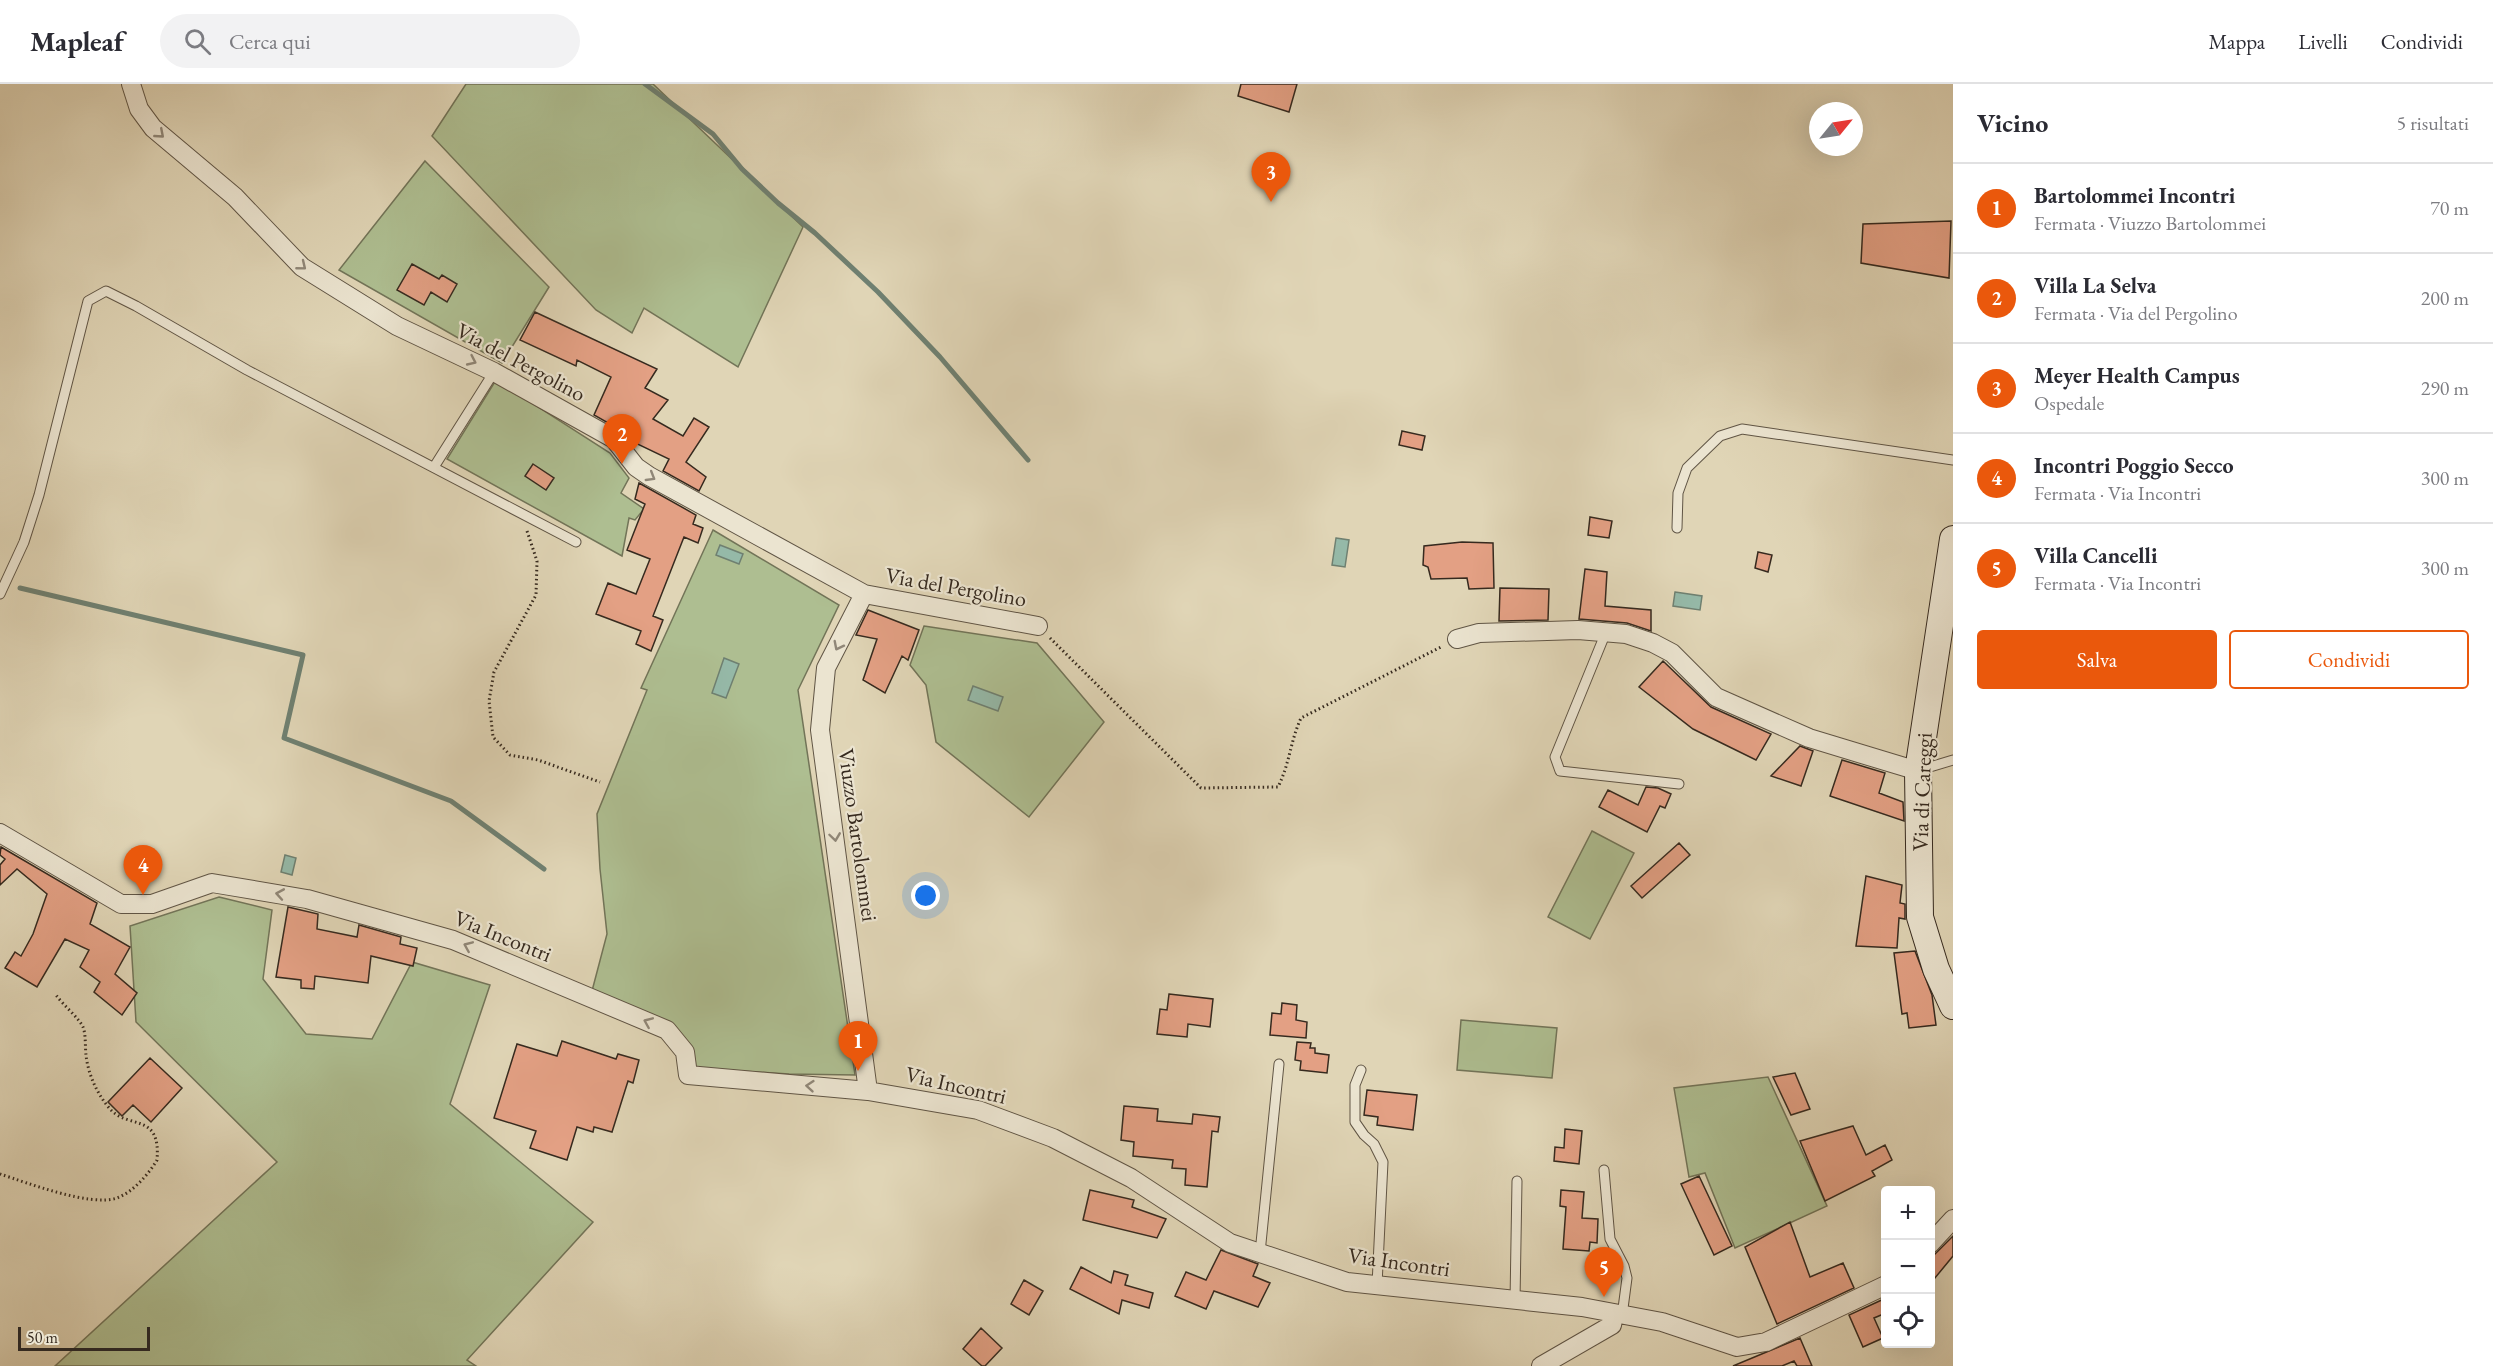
<!DOCTYPE html>
<html lang="it">
<meta charset="utf-8">
<style>
:root{--surface:#fff;--page:#f2f2f3;--text:#2b2b33;--muted:#7c7c81;--line:#e1e1e2;--accent:#ea580c}
body{margin:0;font-family:"EB Garamond",serif;background:var(--page);color:var(--text)}
.controls{position:absolute;right:18px;bottom:18px;display:grid;overflow:hidden;border-radius:6px;box-shadow:0 6px 24px #0002}
.controls button{width:54px;height:54px;display:grid;place-items:center;padding:0;border:0;border-bottom:2px solid var(--line);background:var(--surface);color:var(--text);font:30px sans-serif}
.compass{position:absolute;left:1809px;top:18px;width:54px;height:54px;border-radius:50%;background:var(--surface);box-shadow:0 6px 24px #0002;rotate:60deg}
.scale{position:absolute;left:18px;bottom:15px;width:132px;box-sizing:border-box;padding-left:6px;border:3px solid #362a1f;border-top:0;font-size:16px;line-height:21px;white-space:nowrap;color:#362a1f;-webkit-text-stroke:4px #ebe4d0;paint-order:stroke}
.you{position:absolute;left:926px;top:812px;width:21px;height:21px;margin:-15px;border:4px solid #fff;border-radius:50%;background:#1a73e8;box-shadow:0 0 0 9px #1a73e833}
.badge{display:grid;place-items:center;width:39px;height:39px;border-radius:50%;background:var(--accent);color:#fff;font-size:20px;font-weight:700}
.pin{position:absolute;translate:-50% -50px;filter:drop-shadow(0 2px 3px #0008)}
.pin::after{content:'';position:absolute;top:32px;width:21px;height:18px;background:inherit;clip-path:polygon(0 0,100% 0,50% 100%)}
.list{margin:0;padding:0;list-style:none}
h2{display:flex;justify-content:space-between;align-items:center;height:78px;margin:0;padding:0 24px;font-size:26px}
h2 small{font-size:20px;font-weight:400;color:var(--muted)}
.list li{display:grid;grid-template-columns:39px 1fr auto;gap:18px;align-items:center;box-sizing:border-box;height:90px;padding:0 24px;border-top:2px solid var(--line)}
.list b{display:block;font-size:22px;white-space:nowrap}
.list p{margin:0;font-size:20px;white-space:nowrap;color:var(--muted)}
.list em{font-size:20px;font-style:normal;color:var(--muted)}
.actions{display:flex;gap:12px;padding:18px 24px}
.actions a{flex:1;padding:14px 0;border:2px solid var(--accent);border-radius:6px;text-align:center;font-size:21px;color:var(--accent)}
.actions .main{background:var(--accent);color:#fff}
.icon{flex:none;width:33px;height:33px;fill:none;stroke:currentColor;stroke-width:2;stroke-linecap:round;stroke-linejoin:round}
.map{position:relative;flex:none;width:1953px;height:1282px;overflow:hidden}
header{display:flex;align-items:center;gap:36px;box-sizing:border-box;height:84px;padding:0 30px;background:var(--surface);border-bottom:2px solid var(--line)}
header strong{font-size:28px}
nav{display:flex;gap:33px;margin-inline-start:auto;font-size:21px}
.search{width:420px;height:54px;background:var(--page);display:flex;align-items:center;gap:15px;box-sizing:border-box;padding:0 21px;border-radius:33px;color:var(--muted);font-size:22px}
main{display:flex}
aside{flex:1;background:var(--surface)}
.map>svg:first-child{display:block}
</style>
<header>
<strong>Mapleaf</strong>
<div class="search"><svg class="icon" aria-label="search" viewBox="0 0 24 24"><circle cx="10" cy="10" r="6"/><path d="M15 15l6 6"/></svg>Cerca qui</div>
<nav><a>Mappa</a><a>Livelli</a><a>Condividi</a></nav>
</header>
<main>
<div class="map">
<svg width="1953" height="1282" viewBox="0 0 1953 1282">
<rect width="100%" height="100%" fill="#e0d5b6"/>
<filter id="stains"><feTurbulence type="fractalNoise" baseFrequency=".00333" numOctaves="4"/><feColorMatrix values="0 0 0 0 .2 0 0 0 0 .09 0 0 0 0 .02 0 0 0 .5 -.17"/></filter>
<radialGradient id="worn" r=".72"><stop offset=".6" stop-color="#630" stop-opacity="0"/><stop offset="1" stop-color="#630" stop-opacity=".3"/></radialGradient>
<path fill="#aebe91" stroke="#727458" stroke-width="1.5" d="M466,0H653L803,143L738,283L644,224L632,249L596,226L432,52Z
M425,77L549,203L502,279L339,186Z
M496,296L610,369L629,394L621,409L644,425L635,436L629,434L622,472L447,375Z
M713,446L839,521L798,606L855,991L789,990L694,984L688,961L592,907L607,850L600,785L597,730L647,606L641,604Z
M924,542L1037,559L1104,638L1029,733L936,658L926,601L910,581Z
M1592,747L1634,769L1590,855L1548,833Z
M219,813L272,826L263,895L306,950L372,955L412,878L490,901L450,1020L593,1138L467,1276L476,1282H55L277,1078L136,938L130,842Z
M1461,936L1557,944L1552,994L1457,986Z
M1768,993L1827,1122L1735,1164L1705,1089L1689,1093L1674,1004Z"/>
<path fill="#95b9a8" stroke="#6f8071" stroke-width="1.5" d="M1336,454L1349,456L1345,483L1332,481Z
M720,461L743,470L739,480L716,471Z
M1675,508L1702,512L1700,526L1673,522Z
M724,574L739,580L726,614L712,609Z
M973,602L1003,613L998,627L968,616Z
M285,771L296,774L292,791L281,788Z"/>
<g fill="none" stroke-linecap="round" stroke-linejoin="round">
<path stroke="#6f8071" stroke-width="5" d="M645,0L713,50L742,85L778,119L815,149L878,208L940,273L1028,376
M20,504L303,571L284,654L451,717L544,785"/>
</g>
<path fill="#e3a084" stroke="#362a1f" stroke-width="1.5" d="M1241,0H1297L1289,28L1238,12Z
M1951,137L1949,194L1861,179L1863,140Z
M412,180L439,195L442,191L457,200L447,218L431,208L424,221L397,206Z
M535,228L657,285L645,304L668,316L653,335L683,352L694,334L709,343L686,378L706,393L699,407L663,387L669,375L629,356L619,345L594,331L611,293L577,276L576,282L520,256Z
M1402,347L1425,352L1422,366L1399,361Z
M533,380L554,394L546,406L525,392Z
M639,399L696,431L693,440L703,444L698,459L684,453L653,532L663,536L651,567L636,560L641,547L596,530L608,499L636,510L650,475L627,466L645,420L635,415Z
M1590,433L1612,437L1609,454L1588,451Z
M1462,458L1493,459L1494,504L1469,505L1467,494L1431,495L1428,483L1423,481L1424,462Z
M1758,468L1772,471L1768,488L1755,484Z
M1585,485L1607,488L1605,522L1651,526V547L1627,539L1579,535Z
M1500,504L1549,505L1548,536L1499,537Z
M868,526L919,546L908,576L902,572L885,609L863,596L877,555L856,551Z
M1663,577L1711,623L1771,650L1756,676L1693,645L1639,603Z
M1800,662L1813,667L1801,702L1771,692Z
M1842,676L1885,689L1879,709L1903,718L1904,737L1830,712Z
M1646,703L1658,704L1671,710L1665,724L1660,722L1647,748L1599,723L1608,706L1638,721Z
M1679,759L1690,771L1642,814L1631,802Z
M1,763L97,819L90,840L130,863L115,890L137,909L122,931L94,908L100,898L80,883L89,866L65,855L37,903L5,884L15,868L21,872L33,850L47,810L17,785L0,801V781L5,775L0,771Z
M1866,792L1902,801L1900,819L1905,820V835L1899,834L1897,864L1856,862Z
M288,823L318,830L317,845L357,853L359,841L401,853L400,860L417,864L413,882L371,872L368,899L315,892L314,905L301,904V896L276,893Z
M1915,867L1932,911L1936,941L1909,944L1907,929L1902,930L1894,869Z
M1169,910L1213,915L1210,943L1188,940L1187,953L1157,950L1160,925L1167,926Z
M1282,919L1297,921L1296,936L1307,938L1306,954L1270,951L1272,929L1281,930Z
M562,957L616,975L618,970L639,976L633,999L628,997L612,1048L594,1043L593,1048L577,1043L567,1076L530,1064L536,1047L494,1034L517,960L557,972Z
M1297,958L1311,959L1310,964H1315V969L1329,971L1327,989L1300,986L1301,977L1295,976Z
M150,974L182,1004L151,1038L133,1021L122,1032L108,1018Z
M1795,989L1810,1025L1791,1031L1773,993Z
M1367,1006L1417,1011L1413,1046L1377,1041L1378,1033L1364,1031Z
M1124,1022L1158,1025L1157,1037L1192,1040L1193,1030L1220,1033L1218,1048L1212,1047L1207,1103L1185,1101L1186,1085L1172,1084L1173,1076L1133,1072L1134,1058L1121,1056Z
M1853,1042L1866,1071L1885,1061L1892,1076L1872,1087L1875,1092L1825,1117L1800,1057Z
M1565,1045L1582,1047L1579,1080L1554,1077L1555,1063L1564,1064Z
M1699,1092L1732,1162L1714,1171L1681,1100Z
M1090,1106L1134,1116L1132,1123L1166,1135L1157,1154L1083,1136Z
M1561,1106L1584,1108L1582,1134L1598,1135L1597,1159L1590,1158L1589,1167L1563,1165L1566,1123L1560,1122Z
M1790,1138L1810,1193L1843,1179L1854,1204L1777,1240L1745,1163Z
M1953,1152V1172L1930,1200V1175Z
M1221,1166L1258,1180L1253,1192L1270,1199L1258,1223L1214,1207L1206,1225L1175,1212L1186,1188L1206,1196Z
M1081,1183L1111,1199L1114,1187L1128,1191L1125,1201L1153,1209L1149,1224L1122,1216L1119,1230L1070,1205Z
M1024,1196L1043,1207L1029,1231L1011,1220Z
M1886,1214V1229L1874,1234L1883,1254L1863,1263L1849,1231Z
M981,1244L1002,1264L985,1282H982L963,1265Z
M1800,1254L1812,1282H1797L1794,1277L1782,1282H1733Z"/>
<g fill="none" stroke-linecap="round" stroke-linejoin="round">
<g stroke="#605545" stroke-width="11">
<path id="lane" d="M434,383L494,288
M1677,444L1678,409L1687,384L1720,352L1742,345L1953,376
M0,510L24,458L39,411L88,217L106,207L136,222L247,286L576,458
M1606,548L1555,673L1560,687L1679,700
M1920,686L1953,676
M1361,986L1355,1001V1038L1364,1051L1374,1060L1383,1078L1377,1201
M1604,1086L1610,1155L1624,1182L1627,1194L1622,1232
M1260,1169L1279,980
M1515,1217L1517,1097"/>
</g>
<g stroke="#605545" stroke-width="20">
<path id="street" d="M131,0L139,25L153,44L235,113L302,183L397,242L494,288L614,355L636,383L649,392L864,510L1038,542
M864,510L826,584L820,646L868,1007
M1457,555L1479,549L1578,546L1626,550L1653,559L1672,569L1716,613L1809,654L1918,687
M0,749L121,820H152L212,799L307,815L453,856L667,946L685,968L688,991L868,1007L978,1026L1053,1054L1131,1094L1230,1159L1347,1198L1582,1223L1662,1238L1737,1263L1766,1258L1886,1201
M1930,1160L1953,1135
M1541,1282L1612,1241L1614,1231"/>
</g>
<g stroke="#362a1f" stroke-width="28">
<path id="secondary" d="M1953,455L1918,687L1920,833L1936,885L1953,922"/>
</g>
<path stroke="#362a1f" stroke-width="3" stroke-dasharray="1.5 3" stroke-linecap="butt" d="M527,447L537,477L536,511L494,588L489,617L493,653L510,671L538,676L600,698
M1050,554L1201,704L1278,703C1290,679 1290,658 1301,634L1441,563
M0,1090C28,1099 90,1123 117,1114C133,1108 148,1091 157,1076C161,1028 129,1046 110,1025C97,1010 88,990 86,971C85,963 86,950 83,943C79,934 63,921 56,911"/>
<use href="#lane" stroke="#ebe4d0" stroke-width="9"/>
<use href="#street" stroke="#ebe4d0" stroke-width="18"/>
<use href="#secondary" stroke="#ebe4d0" stroke-width="26"/>
</g>
<defs><path id="oneway-chevron" d="M-2-3.5L2.5 0L-2 3.5" fill="none" stroke-width="1.6" stroke-linecap="round" stroke-linejoin="round" transform="scale(1.5)"/></defs>
<g stroke="#908778">
<use href="#oneway-chevron" transform="translate(160 50) rotate(41)"/>
<use href="#oneway-chevron" transform="translate(302 182) rotate(39)"/>
<use href="#oneway-chevron" transform="translate(472 277) rotate(25)"/>
<use href="#oneway-chevron" transform="translate(651 393) rotate(31)"/>
<use href="#oneway-chevron" transform="translate(838 562) rotate(117)"/>
<use href="#oneway-chevron" transform="translate(835 753) rotate(82)"/>
<use href="#oneway-chevron" transform="translate(280 810) rotate(-170)"/>
<use href="#oneway-chevron" transform="translate(468 862) rotate(-157)"/>
<use href="#oneway-chevron" transform="translate(648 938) rotate(-157)"/>
<use href="#oneway-chevron" transform="translate(810 1002) rotate(-175)"/>
</g>
<g text-anchor="middle" dominant-baseline="central" stroke-width="4.5" stroke-linejoin="round" paint-order="stroke">
<g font-size="22" fill="#362a1f" stroke="#ebe4d0">
<text transform="translate(521 278) rotate(28)">Via del Pergolino</text>
<text transform="translate(956 503) rotate(10)">Via del Pergolino</text>
<text transform="translate(1922 708) rotate(-88)">Via di Careggi</text>
<text transform="translate(858 751) rotate(82)">Viuzzo Bartolommei</text>
<text transform="translate(503 852) rotate(22)">Via Incontri</text>
<text transform="translate(956 1001) rotate(13)">Via Incontri</text>
<text transform="translate(1399 1178) rotate(8)">Via Incontri</text>
</g>
</g>
<rect width="100%" height="100%" filter="url(#stains)"/>
<rect width="100%" height="100%" fill="url(#worn)"/>
</svg>
<div class="controls">
<button>+</button>
<button>−</button>
<button><svg class="icon" aria-label="locate" viewBox="0 0 24 24"><circle cx="12" cy="12" r="6"/><path d="M12 2v4M12 18v4M2 12h4M18 12h4"/></svg></button>
</div>
<svg class="compass" viewBox="-18 -18 36 36"><path d="M0-13l5 13h-10z" fill="#e53935"/><path d="M0 13l5-13h-10z" fill="#7c7c81"/></svg>
<div class="scale">50 m</div>
<div class="you"></div>
<div class="pin badge" style="left:858px;top:987px">1</div>
<div class="pin badge" style="left:622px;top:380px">2</div>
<div class="pin badge" style="left:1271px;top:118px">3</div>
<div class="pin badge" style="left:143px;top:811px">4</div>
<div class="pin badge" style="left:1604px;top:1213px">5</div>
</div>
<aside>
<h2>Vicino<small>5 risultati</small></h2>
<ul class="list">
<li><span class="badge">1</span><div><b>Bartolommei Incontri</b><p>Fermata · Viuzzo Bartolommei</p></div><em>70 m</em></li>
<li><span class="badge">2</span><div><b>Villa La Selva</b><p>Fermata · Via del Pergolino</p></div><em>200 m</em></li>
<li><span class="badge">3</span><div><b>Meyer Health Campus</b><p>Ospedale</p></div><em>290 m</em></li>
<li><span class="badge">4</span><div><b>Incontri Poggio Secco</b><p>Fermata · Via Incontri</p></div><em>300 m</em></li>
<li><span class="badge">5</span><div><b>Villa Cancelli</b><p>Fermata · Via Incontri</p></div><em>300 m</em></li>
</ul>
<div class="actions"><a class="main">Salva</a><a>Condividi</a></div>
</aside>
</main>
